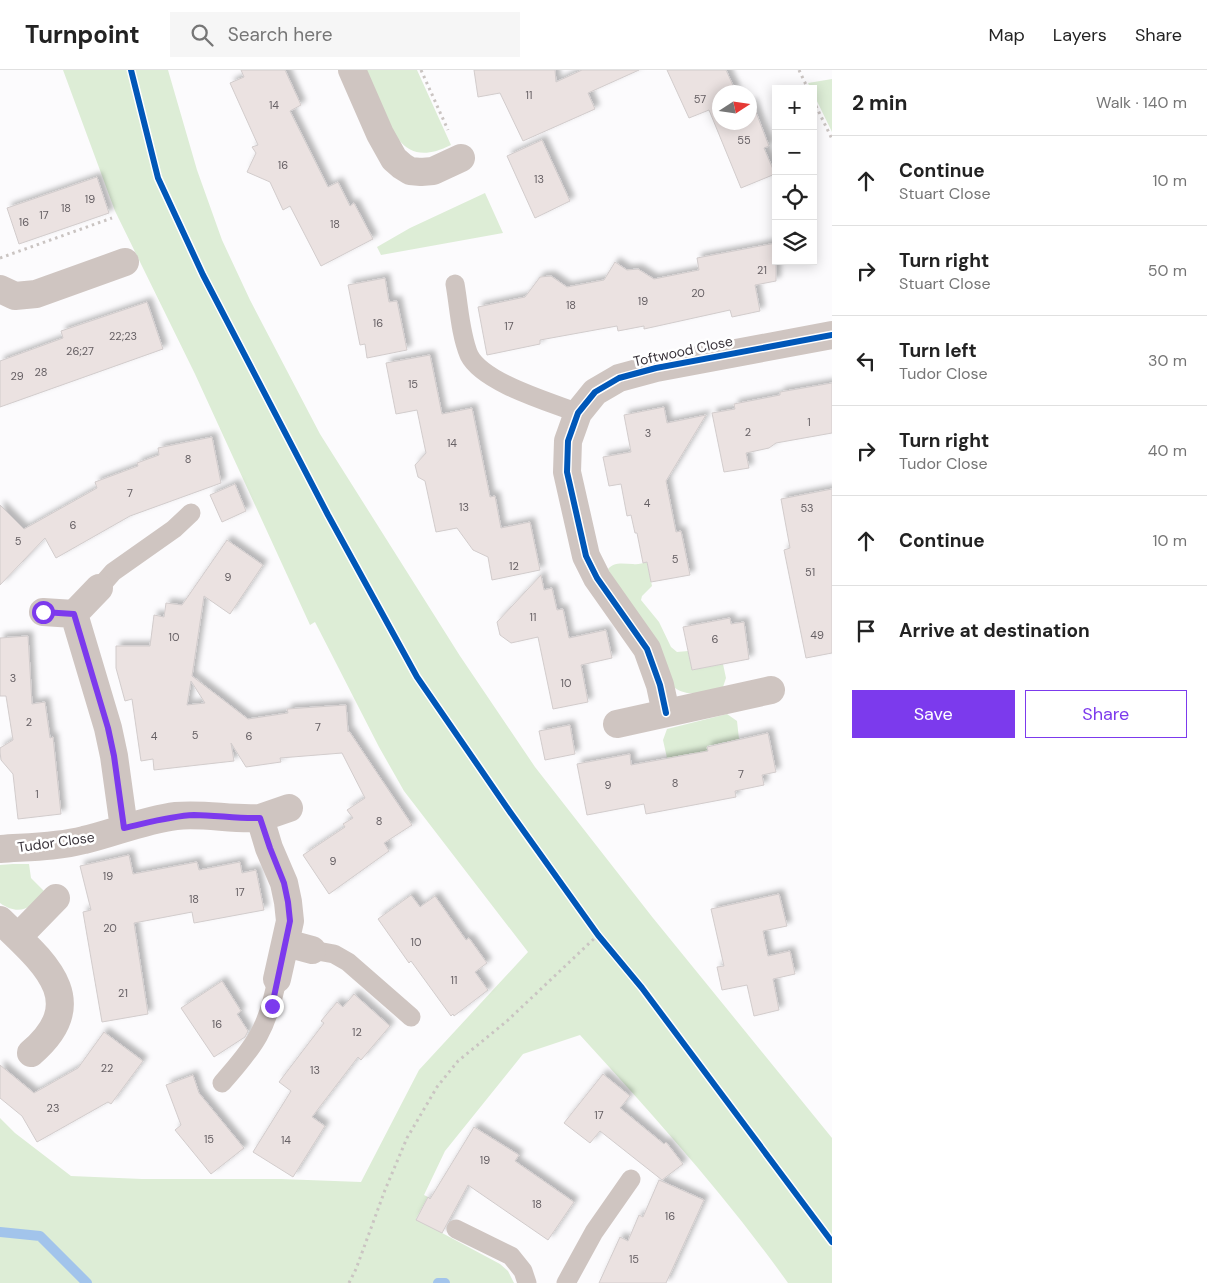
<!DOCTYPE html>
<meta charset="utf-8">
<style>
:root{--surface:#fff;--page:#f6f6f6;--text:#222;--muted:#767676;--line:#e0e0e0;--accent:#7c3aed}
body{margin:0;font-family:"DM Sans",sans-serif;background:var(--page);color:var(--text)}
.controls{position:absolute;right:15px;top:15px;display:grid;overflow:hidden;border-radius:0px;box-shadow:0 2px 12px #0003}
.controls button{width:45px;height:45px;display:grid;place-items:center;padding:0;border:0;border-bottom:1px solid var(--line);background:var(--surface);color:var(--text);font:25px sans-serif}
.compass{position:absolute;left:712px;top:15px;width:45px;height:45px;border-radius:50%;background:var(--surface);box-shadow:0 2px 12px #0003;rotate:78deg}
.stop{position:absolute;width:15px;height:15px;margin:-11px;border:4px solid #7c3aed;border-radius:50%;background:#fff}
.stop.end{background:#7c3aed;border-color:#fff;box-shadow:0 1px 5px #0008}
.list{margin:0;padding:0;list-style:none}
h2{display:flex;justify-content:space-between;align-items:center;height:65px;margin:0;padding:0 20px;font-size:21px}
h2 small{font-size:16px;font-weight:400;color:var(--muted)}
.list li{display:grid;grid-template-columns:32px 1fr auto;gap:15px;align-items:center;box-sizing:border-box;height:90px;padding:0 20px;border-top:1px solid var(--line)}
.list b{display:block;font-size:19px;white-space:nowrap}
.list p{margin:0;font-size:16px;white-space:nowrap;color:var(--muted)}
.list em{font-size:16px;font-style:normal;color:var(--muted)}
.actions{display:flex;gap:10px;padding:15px 20px}
.actions a{flex:1;padding:11px 0;border:1px solid var(--accent);border-radius:0px;text-align:center;font-size:18px;color:var(--accent)}
.actions .main{background:var(--accent);color:#fff}
.icon{flex:none;width:28px;height:28px;fill:none;stroke:currentColor;stroke-width:2;stroke-linecap:round;stroke-linejoin:round}
.map{position:relative;flex:none;width:832px;height:1213px;overflow:hidden}
header{display:flex;align-items:center;gap:30px;box-sizing:border-box;height:70px;padding:0 25px;background:var(--surface);border-bottom:1px solid var(--line)}
header strong{font-size:24px}
nav{display:flex;gap:28px;margin-inline-start:auto;font-size:18px}
.search{width:350px;height:45px;background:var(--page);display:flex;align-items:center;gap:12px;box-sizing:border-box;padding:0 18px;border-radius:0px;color:var(--muted);font-size:19px}
main{display:flex}
aside{flex:1;background:var(--surface)}
.map>svg:first-child{display:block}
</style>
<header>
<strong>Turnpoint</strong>
<div class="search"><svg class="icon" aria-label="search" viewBox="0 0 24 24"><circle cx="10" cy="10" r="6"/><path d="M15 15l6 6"/></svg>Search here</div>
<nav><a>Map</a><a>Layers</a><a>Share</a></nav>
</header>
<main>
<div class="map">
<svg width="832" height="1213" viewBox="0 0 832 1213">
<defs>
<filter id="shadow"><feDropShadow dx="4.5" dy="-4.5" stdDeviation="2.5" flood-color="#0004"/></filter>
</defs>
<rect width="100%" height="100%" fill="#fcfbfd"/>
<path fill="#ddedd6" d="M63,0H168L197,100L222,170L250,230L320,364L460,586L535,697L653,848L832,1068V1213H788C725,1125 653,1045 580,965L523,984L445,1081L424,1125L428,1127L416,1149L500,1194L508,1201L514,1213H0V1048L15,1063L71,1106L142,1109H281L361,1112L419,1000L528,882L404,721L379,677L315,552L310,555L195,304L115,141Z
M365,0H417L451,75C411,95 397,74 382,39C376,26 371,13 365,0Z
M832,9V62L813,23V19H811L808,13Z
M485,123L503,163L381,185L377,177L410,158Z
M647,492L652,516L642,526L641,530L659,552L671,577L677,582L688,581L692,600L723,594L726,608L723,617C703,621 689,630 671,615L608,499C615,491 624,494 633,494C638,495 642,493 647,492Z
M727,644L737,651L739,669L707,676L709,686L693,683L667,688L663,670L667,659Z
M13,794H29L31,808L46,823C31,837 20,847 0,833V795Z"/>
<g fill="none" stroke-linecap="round" stroke-linejoin="round">
<path stroke="#a2c4eb" stroke-width="10" d="M0,1162L40,1166L87,1213
M438,1213H445"/>
</g>
<path fill="#ebe2e1" stroke="#d2cccc" fill-rule="evenodd" filter="url(#shadow)" d="M241,0H285L301,35L290,41L328,117L338,112L350,136L354,133L373,169L321,196L290,136L283,140L270,112L247,102L256,83L252,77L258,75L230,13L244,7Z
M474,0H555L556,12L582,0H639L588,23L595,39L523,71L500,23L478,27Z
M667,0H726L736,22H720V52H750V33L752,32L769,76L764,78L775,104L741,118L709,40L689,48Z
M542,70L570,131L535,148L507,86Z
M97,107L109,143L19,174L7,138Z
M776,173V211L755,215L760,241L732,247L730,240L644,259V256L618,261L617,256L540,270V274L487,285L478,237L525,227L540,207L551,206L567,217L604,210L615,192L627,200L638,199L654,209L699,200L697,188Z
M385,208L389,232L397,231L407,280L367,288L365,274L360,275L348,215Z
M147,232L163,279L0,337V291L63,268L61,261Z
M430,285L442,344L472,338L490,427L495,426L501,458L530,452L540,500L492,510L488,487L473,480L457,458L436,462L425,411L418,407L415,395L426,383L417,340L396,344L386,293Z
M832,313V363L776,373L769,378L746,383L749,398L724,402L712,343L735,339L734,334L780,325V322Z
M664,337L667,353L706,345L666,411L676,462L681,461L690,505L651,512L647,492L643,493L637,463H635L631,445L627,446L621,414L609,416L603,387L631,382L624,345Z
M212,367L221,413L130,446L56,488L45,468L0,515V435L24,459L97,418L95,412L138,396L137,393L159,385L158,378Z
M235,414L246,441L222,452L210,425Z
M832,419V583L806,588L784,480L790,478L781,429Z
M227,470L263,495L230,544L204,526L192,606L248,649L288,643L287,639L346,635L348,662L349,661L412,755L384,773L389,781L329,824L303,785L345,757L343,754L353,748L347,740L365,728L342,683L280,688L281,692L246,697L231,673L234,691L154,700L153,689L141,691L132,629L125,631L116,598V576H150L154,545L164,547L166,533L182,535ZM191,611L205,633L187,635Z
M541,505L544,520L552,518L557,540L563,539L569,568L606,560L612,588L581,595L588,632L553,639L538,567L511,573L500,565L497,552Z
M730,548L731,554L744,552L749,589L692,600L683,557Z
M28,566L32,634L45,632L50,668L53,667L61,744L18,749L13,704L1,690L0,682V678L13,670L6,626H0V568Z
M570,655L575,684L545,690L539,661Z
M768,663L776,702L762,705L764,715L735,721L736,727L646,744L644,734L587,745L577,694L630,684L631,695L708,681L707,677Z
M129,785L133,804L197,792L199,800L240,792L242,803L256,800L264,840L194,853L192,842L134,853L148,944L102,952L83,842L91,840L80,796Z
M779,824L787,856L763,861L768,886L790,881L795,904L773,909L779,940L754,946L747,915L722,920L717,897L724,896L711,839Z
M411,825L420,837L435,826L466,870L469,868L487,893L475,902L488,920L454,946L453,944L451,946L411,891L409,893L378,849Z
M222,911L241,941L237,944L248,961L245,967L214,987L181,938Z
M354,924L390,956L361,990L358,987L312,1047L325,1056L293,1107L253,1082L291,1021L279,1012L324,953L321,951L337,932L343,937Z
M104,962L143,991L111,1034L108,1032L37,1072L22,1046L0,1028V995L34,1023L78,998Z
M603,1004L630,1026L620,1038L664,1074L666,1072L683,1094L662,1110L600,1061L590,1073L564,1053Z
M193,1005L199,1023L244,1078L211,1104L175,1060L181,1055L166,1015Z
M474,1057L519,1085L515,1091L574,1132L548,1170L468,1115L442,1163L416,1150L428,1127L430,1129Z
M659,1110L704,1130L666,1213H599L620,1167L628,1171L639,1145L643,1147Z"/>
<g fill="none" stroke-linecap="round" stroke-linejoin="round">
<path stroke="#cac4c2" stroke-width="3" stroke-dasharray="2.5 4" stroke-linecap="butt" d="M421,0L448,60
M799,0L808,19
M813,30L832,69
M0,188L112,148
M349,1213L356,1199L385,1120L407,1068L437,1017L458,991L507,951L598,865"/>
<path stroke="#cfc5c1" stroke-width="19" d="M455,214C459,236 460,263 469,285C483,313 550,332 578,343
M99,518L113,502L174,459L191,443
M312,880L334,884L348,892L411,947
M222,1013C255,976 268,958 277,909
M456,1159L511,1186L523,1201L527,1213
M566,1213L594,1162L631,1109"/>
<path stroke="#cfc5c1" stroke-width="28" d="M352,0L380,64L394,89L402,96L410,101L421,102L433,101L461,88
M0,219L15,226L36,224L125,192
M43,542L74,544L99,518
M74,544L108,658L114,686L124,758
M666,643L660,615L647,579L597,508L586,486L567,402L568,371L578,343L595,322L619,308L656,298L832,265
M617,654L771,620
M260,748L289,738
M0,779C27,777 57,777 84,770C114,763 144,750 176,746C204,743 232,750 260,748L269,778L284,813L288,832L290,851L277,909
M0,850C42,891 93,930 31,983
M18,867L56,828
M286,873L312,880"/>
<g stroke="#fff" stroke-width="9">
<path id="cycleway" d="M131,0L158,108L203,205L328,445L417,607L510,742L598,865L642,918L832,1172
M666,643L660,615L647,579L597,508L586,486L567,402L568,371L578,343L595,322L619,308L656,298L832,265"/>
</g>
<use href="#cycleway" stroke="#0057b8" stroke-width="6"/>
</g>
<g fill="none" stroke-linecap="round" stroke-linejoin="round">
<path stroke="#7c3aed" stroke-width="6" d="M43,542L74,544L108,658L114,686L124,758C147,753 170,746 194,745C216,745 238,749 260,748L270,778L284,813L288,832L290,851L272,936"/>
</g>
<g text-anchor="middle" dominant-baseline="central" stroke-width="5" stroke-linejoin="round" paint-order="stroke">
<g font-size="11" fill="#666064">
<text x="529" y="25">11</text>
<text x="700" y="29">57</text>
<text x="274" y="35">14</text>
<text x="744" y="70">55</text>
<text x="283" y="95">16</text>
<text x="539" y="109">13</text>
<text x="90" y="129">19</text>
<text x="66" y="138">18</text>
<text x="44" y="145">17</text>
<text x="24" y="152">16</text>
<text x="335" y="154">18</text>
<text x="762" y="200">21</text>
<text x="698" y="223">20</text>
<text x="643" y="231">19</text>
<text x="571" y="235">18</text>
<text x="378" y="253">16</text>
<text x="509" y="256">17</text>
<text x="123" y="266">22;23</text>
<text x="80" y="281">26;27</text>
<text x="41" y="302">28</text>
<text x="17" y="306">29</text>
<text x="413" y="314">15</text>
<text x="809" y="352">1</text>
<text x="748" y="362">2</text>
<text x="648" y="363">3</text>
<text x="452" y="373">14</text>
<text x="188" y="389">8</text>
<text x="130" y="423">7</text>
<text x="647" y="433">4</text>
<text x="464" y="437">13</text>
<text x="807" y="438">53</text>
<text x="73" y="455">6</text>
<text x="18" y="471">5</text>
<text x="675" y="489">5</text>
<text x="514" y="496">12</text>
<text x="810" y="502">51</text>
<text x="228" y="507">9</text>
<text x="533" y="547">11</text>
<text x="817" y="565">49</text>
<text x="174" y="567">10</text>
<text x="715" y="569">6</text>
<text x="13" y="608">3</text>
<text x="566" y="613">10</text>
<text x="29" y="652">2</text>
<text x="318" y="657">7</text>
<text x="195" y="665">5</text>
<text x="154" y="666">4</text>
<text x="249" y="666">6</text>
<text x="741" y="704">7</text>
<text x="675" y="713">8</text>
<text x="608" y="715">9</text>
<text x="37" y="724">1</text>
<text x="379" y="751">8</text>
<text x="333" y="791">9</text>
<text x="108" y="806">19</text>
<text x="240" y="822">17</text>
<text x="194" y="829">18</text>
<text x="110" y="858">20</text>
<text x="416" y="872">10</text>
<text x="454" y="910">11</text>
<text x="123" y="923">21</text>
<text x="217" y="954">16</text>
<text x="357" y="962">12</text>
<text x="107" y="998">22</text>
<text x="315" y="1000">13</text>
<text x="53" y="1038">23</text>
<text x="599" y="1045">17</text>
<text x="209" y="1069">15</text>
<text x="286" y="1070">14</text>
<text x="485" y="1090">19</text>
<text x="537" y="1134">18</text>
<text x="670" y="1146">16</text>
<text x="634" y="1189">15</text>
</g>
<g font-size="14" fill="#39333a" stroke="#fff">
<text transform="translate(683 281) rotate(-12)">Toftwood Close</text>
<text transform="translate(56 772) rotate(-8)">Tudor Close</text>
</g>
</g>
</svg>
<div class="controls">
<button>+</button>
<button>−</button>
<button><svg class="icon" aria-label="locate" viewBox="0 0 24 24"><circle cx="12" cy="12" r="6"/><path d="M12 2v4M12 18v4M2 12h4M18 12h4"/></svg></button>
<button><svg class="icon" aria-label="layers" viewBox="0 0 24 24"><path d="M12 4l9 5-9 5-9-5zM3 14l9 5 9-5"/></svg></button>
</div>
<svg class="compass" viewBox="-18 -18 36 36"><path d="M0-13l5 13h-10z" fill="#e53935"/><path d="M0 13l5-13h-10z" fill="#767676"/></svg>
<div class="stop" style="left:43px;top:542px"></div>
<div class="stop end" style="left:272px;top:936px"></div>
</div>
<aside>
<h2>2 min<small>Walk · 140 m</small></h2>
<ul class="list">
<li><svg class="icon" aria-label="ahead" viewBox="0 0 24 24"><path d="M12 20V5M6 11l6-6 6 6"/></svg><div><b>Continue</b><p>Stuart Close</p></div><em>10 m</em></li>
<li><svg class="icon" aria-label="right" viewBox="0 0 24 24"><path d="M7 20v-9h11M14 6l5 5-5 5"/></svg><div><b>Turn right</b><p>Stuart Close</p></div><em>50 m</em></li>
<li><svg class="icon" aria-label="left" viewBox="0 0 24 24"><path d="M17 20v-9H6M10 6l-5 5 5 5"/></svg><div><b>Turn left</b><p>Tudor Close</p></div><em>30 m</em></li>
<li><svg class="icon" aria-label="right" viewBox="0 0 24 24"><path d="M7 20v-9h11M14 6l5 5-5 5"/></svg><div><b>Turn right</b><p>Tudor Close</p></div><em>40 m</em></li>
<li><svg class="icon" aria-label="ahead" viewBox="0 0 24 24"><path d="M12 20V5M6 11l6-6 6 6"/></svg><div><b>Continue</b></div><em>10 m</em></li>
<li><svg class="icon" aria-label="arrive" viewBox="0 0 24 24"><path d="M6 21V4h12l-3 4 3 4H6"/></svg><div><b>Arrive at destination</b></div></li>
</ul>
<div class="actions"><a class="main">Save</a><a>Share</a></div>
</aside>
</main>
